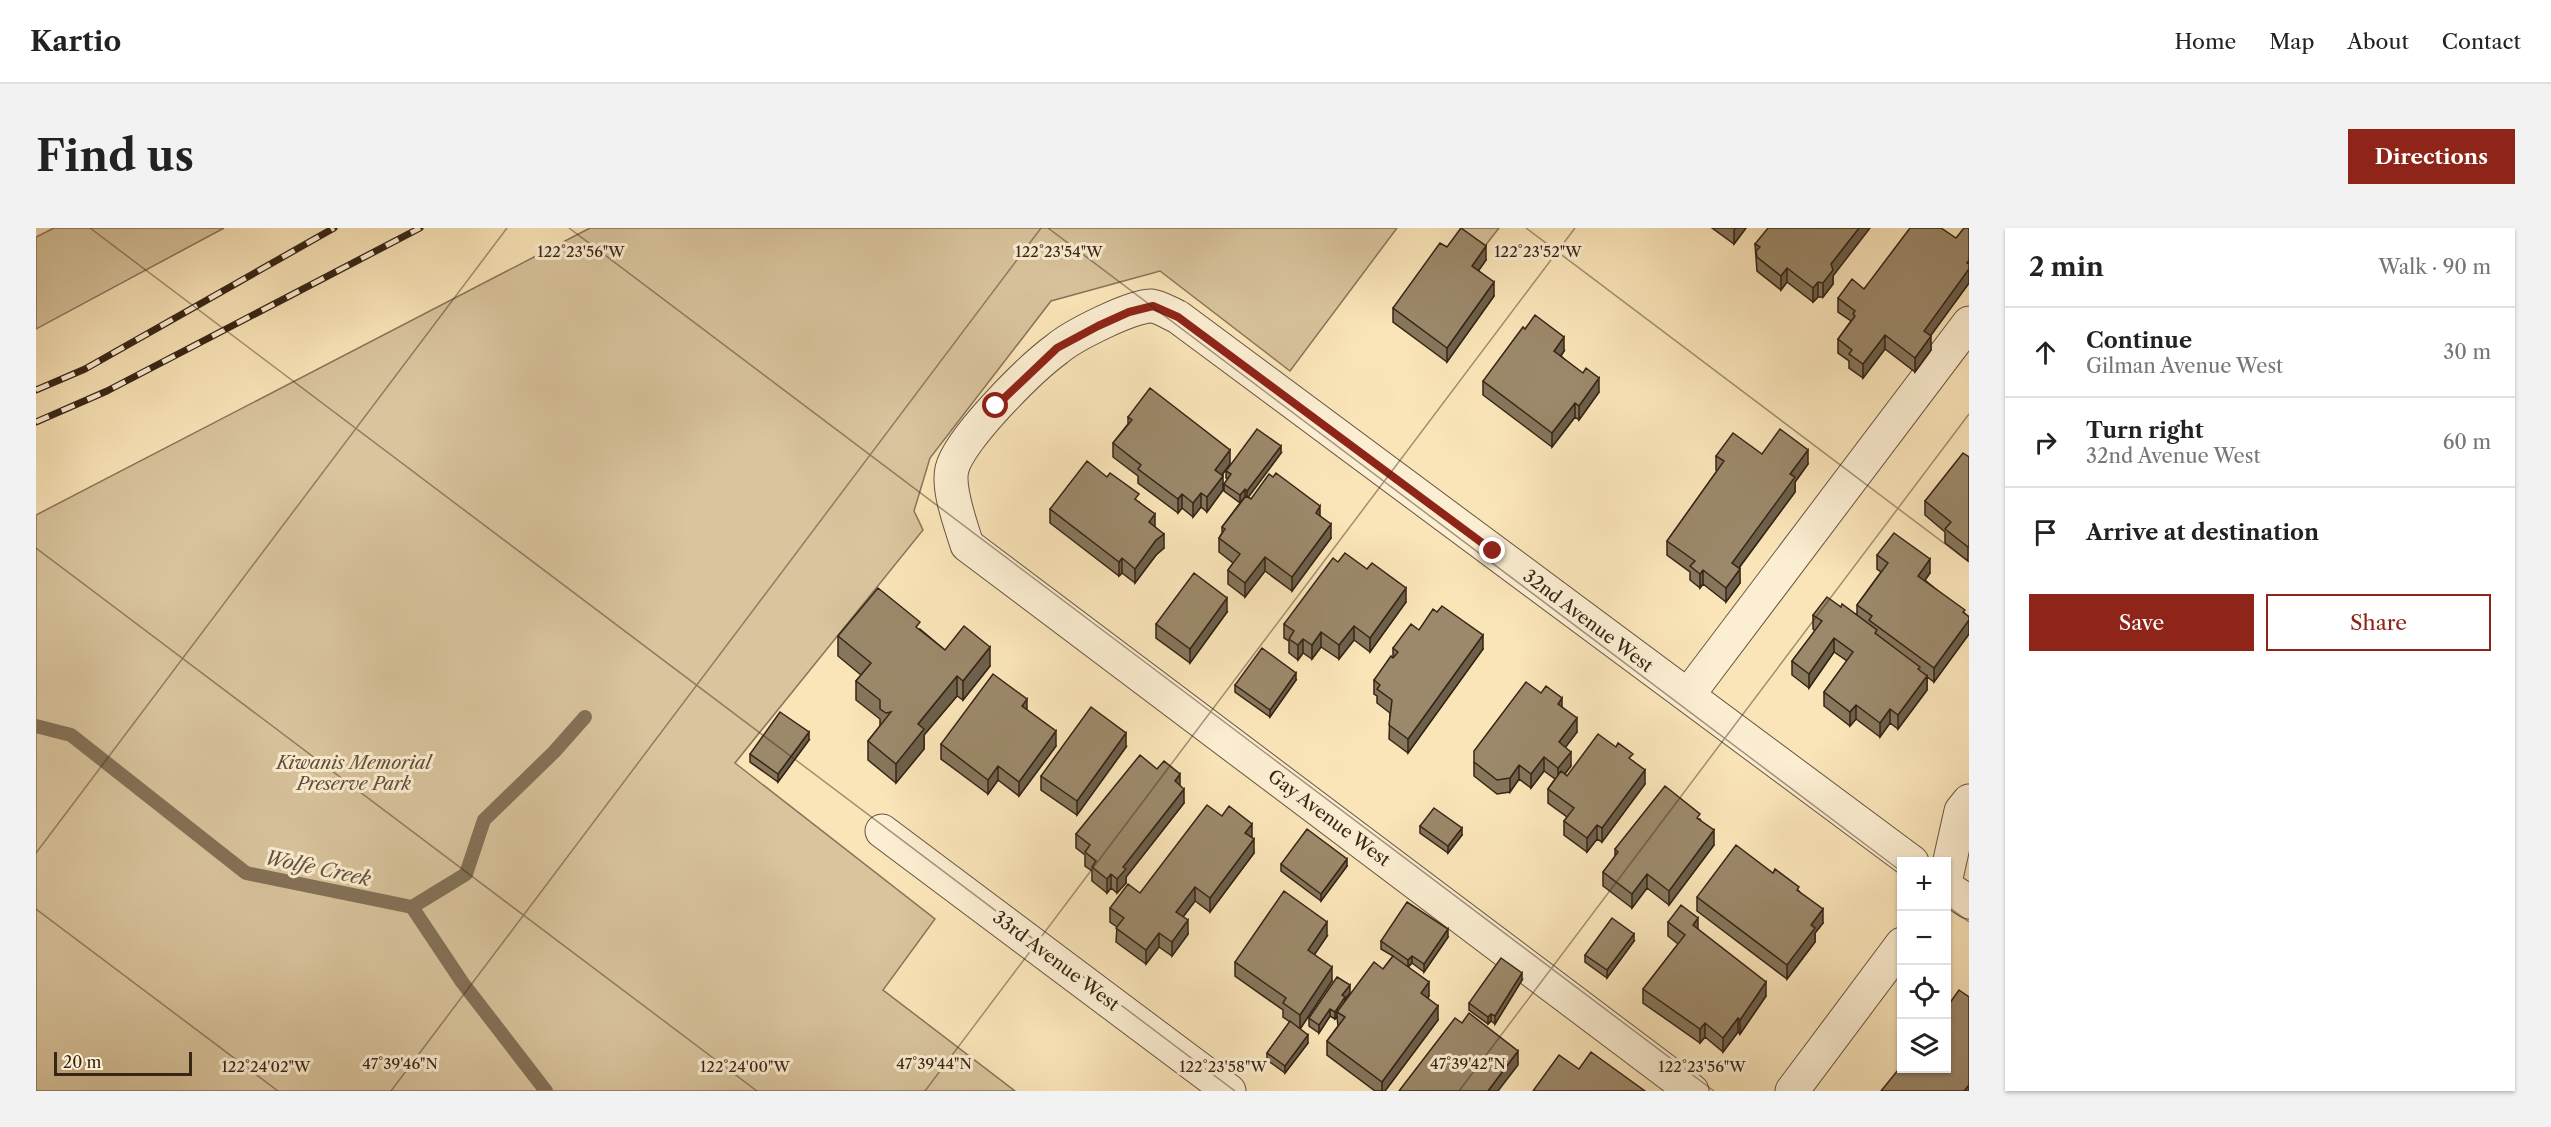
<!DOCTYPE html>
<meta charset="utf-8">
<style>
:root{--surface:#fff;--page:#f2f2f2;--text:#222;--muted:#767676;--line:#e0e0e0;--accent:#8f2418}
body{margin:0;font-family:"Libre Caslon Text",serif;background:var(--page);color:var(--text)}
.controls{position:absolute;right:18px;bottom:18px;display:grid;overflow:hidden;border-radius:0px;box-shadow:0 2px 4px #0004}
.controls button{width:54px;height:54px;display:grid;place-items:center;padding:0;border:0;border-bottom:2px solid var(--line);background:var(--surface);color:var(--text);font:30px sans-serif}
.scale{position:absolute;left:18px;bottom:15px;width:138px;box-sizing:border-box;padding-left:6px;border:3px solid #372516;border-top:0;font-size:16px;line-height:21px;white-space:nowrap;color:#372516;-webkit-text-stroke:4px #fceed2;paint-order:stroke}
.stop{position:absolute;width:18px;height:18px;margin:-14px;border:4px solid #8f2418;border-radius:50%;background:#fff}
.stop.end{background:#8f2418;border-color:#fff;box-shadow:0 2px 6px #0008}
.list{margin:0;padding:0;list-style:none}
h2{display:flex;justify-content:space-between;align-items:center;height:78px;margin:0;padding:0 24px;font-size:26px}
h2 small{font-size:20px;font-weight:400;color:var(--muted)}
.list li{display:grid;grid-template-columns:39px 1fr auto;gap:18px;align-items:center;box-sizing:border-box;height:90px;padding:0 24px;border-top:2px solid var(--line)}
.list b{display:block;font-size:22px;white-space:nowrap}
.list p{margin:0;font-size:20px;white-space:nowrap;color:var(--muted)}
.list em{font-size:20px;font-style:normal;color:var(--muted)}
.actions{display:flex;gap:12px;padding:18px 24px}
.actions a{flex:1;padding:14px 0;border:2px solid var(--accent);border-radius:0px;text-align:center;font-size:21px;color:var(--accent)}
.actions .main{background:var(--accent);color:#fff}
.icon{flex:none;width:33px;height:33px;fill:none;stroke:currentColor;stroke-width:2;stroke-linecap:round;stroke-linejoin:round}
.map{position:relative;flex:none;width:1933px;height:863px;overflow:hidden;border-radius:0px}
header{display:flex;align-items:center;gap:36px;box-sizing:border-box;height:84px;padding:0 30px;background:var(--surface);border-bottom:2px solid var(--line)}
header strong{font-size:28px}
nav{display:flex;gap:33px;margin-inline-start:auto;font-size:21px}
.intro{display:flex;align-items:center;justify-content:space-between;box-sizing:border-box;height:144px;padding:0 36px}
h1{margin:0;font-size:42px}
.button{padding:15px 27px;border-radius:0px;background:var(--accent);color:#fff;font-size:21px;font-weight:700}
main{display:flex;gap:36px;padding:0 36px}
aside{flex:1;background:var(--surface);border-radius:0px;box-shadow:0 2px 4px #0004}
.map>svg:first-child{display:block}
</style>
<header>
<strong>Kartio</strong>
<nav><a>Home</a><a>Map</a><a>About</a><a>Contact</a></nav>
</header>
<div class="intro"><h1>Find us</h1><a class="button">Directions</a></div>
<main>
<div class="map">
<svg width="1933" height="863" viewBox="0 0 1933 863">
<rect width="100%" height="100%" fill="#fae5b9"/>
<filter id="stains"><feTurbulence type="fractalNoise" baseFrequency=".00333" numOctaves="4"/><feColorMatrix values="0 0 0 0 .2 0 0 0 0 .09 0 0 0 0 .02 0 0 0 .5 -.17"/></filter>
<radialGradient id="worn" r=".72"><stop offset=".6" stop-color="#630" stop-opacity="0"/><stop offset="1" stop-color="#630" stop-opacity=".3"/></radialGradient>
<path fill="#d9c49d" stroke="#88745a" stroke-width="1.5" d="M18,0H188L0,101V9Z
M554,0H1361L1254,143L1124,43L1015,73L894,230L878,283L887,302L699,535L899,691L847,762L979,863H0V287Z
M1424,0H1463L1449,18Z"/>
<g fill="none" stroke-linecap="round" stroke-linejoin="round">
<path stroke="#847157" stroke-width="14" d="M0,498L35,507L210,645L376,679L426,754L510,863
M376,679L430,646L448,592L518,524L549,489"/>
<g stroke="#68553f" stroke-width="35">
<path id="minor" d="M1652,467L1933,95
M846,603L1193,863
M1910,650L1925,583L1933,573
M1910,659L1933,674
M1656,863L931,317C925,297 911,261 916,241C923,211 995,140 1021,121C1036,108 1097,77 1116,78C1124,79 1135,86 1142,89L1876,634
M1756,863L1866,716"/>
</g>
<use href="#minor" stroke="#fceed2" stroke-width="33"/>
<g stroke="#372516" stroke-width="7">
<path id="rail" d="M0,162L49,141L298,0
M0,194L71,163L384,0"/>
</g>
<use href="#rail" stroke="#fceed2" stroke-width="4.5" stroke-dasharray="14" stroke-linecap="butt"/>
</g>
<path fill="#86765c" stroke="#372516" stroke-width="1.5" d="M1676,0H1710L1698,16Z
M1933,1V55L1894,108L1895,122L1879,144L1849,121L1827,150L1813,140V133L1802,125V111L1815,93L1802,84V70L1828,61L1920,10Z
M1719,16L1797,48V56L1787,69H1782L1777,74L1751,54L1745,62L1721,43Z
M1411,19L1450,32L1442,43L1458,68L1411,134L1357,94V80Z
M1528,123L1525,128L1563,164L1543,192L1539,189L1516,219L1447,167V153Z
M1092,189L1194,236L1186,247L1187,262L1171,284L1165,279L1157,289L1146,280L1142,285L1102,255V248L1077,229V215L1092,196Z
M1245,225L1212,269L1215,271L1284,288L1295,310L1256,363L1229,343L1209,369L1192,356V342L1197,335L1183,324V310L1186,305V299L1204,275L1188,263V256L1192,251L1190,250V243Z
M1726,226L1772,236L1759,254V264L1703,340L1704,355L1690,374L1667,356L1664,360L1654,352V344L1631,327V313L1681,243L1680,242V228Z
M1933,229L1932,333L1909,315V304L1889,287V273Z
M1103,274L1119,299L1128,320L1120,327L1099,355L1086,345L1083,348L1014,295V281Z
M1841,327L1894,345L1889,352L1933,389V406L1898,454L1891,449V462L1862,501L1854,495L1844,509L1820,491L1814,498L1788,478V464L1811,433L1798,424L1773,460L1756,447V433L1779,403L1777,401V387L1805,379L1821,387V377L1845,344L1841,341Z
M1302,334L1370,374L1334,424L1318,412L1303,431L1285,419L1276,431L1267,425L1262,432L1253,425V413L1248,410V396Z
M1191,384L1154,435L1120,410V396Z
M1401,384L1447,421L1372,525L1353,511L1354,485L1341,475V468L1338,466V452L1357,430V420L1383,402Z
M884,401L909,422L954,438L927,472L921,468L888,507V521L860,555L832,532V513L844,498V491L820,472V453L825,447L802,428V408Z
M1260,452L1234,489L1199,464V457Z
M1505,465L1526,479L1541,504L1529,519L1535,538L1529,546L1531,548L1597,533L1609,556L1566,614L1561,611L1551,624L1528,607V593L1531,589L1512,575V561L1519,551L1508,543L1495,560L1483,551L1474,564L1461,566L1438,548V534Z
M991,483L1020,518L983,568L962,552L952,566L905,531V516Z
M773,512L742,554L714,534V526Z
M1090,519L1041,587L1005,562V548Z
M1121,541L1144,558L1148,575L1090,649V655L1081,665L1075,660L1071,665L1056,653V643L1049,638V627L1040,620V606Z
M1664,591L1678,617L1633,677L1611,660L1596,680L1567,658V644L1579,629V621Z
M1384,598L1426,607L1412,625L1384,605Z
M1216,610L1218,625L1174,684L1159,673L1147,689L1152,706L1136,728L1123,719L1110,736L1080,714L1081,699L1074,694V680Z
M1245,636L1311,638L1285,673L1245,643Z
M1737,645L1763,663L1787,695L1779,705V714L1751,751L1661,683V669Z
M1632,694L1662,702L1730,768L1704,806L1702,804L1687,824L1669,809L1664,815L1607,775V761L1642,716L1632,708Z
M1291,708L1278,727L1296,753L1264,801L1272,815L1249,845L1231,832V825L1254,794L1247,789V782L1199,748V734Z
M1412,709L1388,744L1376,735L1372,739L1393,768L1391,770L1402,792L1349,863H1339L1291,827V813L1302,798L1301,789L1299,791L1294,788L1283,805L1273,798V790L1314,765L1309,771V773L1347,741L1357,728L1345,721V713Z
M1598,713L1571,750L1549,734V727Z
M1486,752L1459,796L1455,793L1452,796L1433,782V775Z"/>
<path fill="#6d604b" stroke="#372516" stroke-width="1.5" d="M1700,0H1710L1698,16V2Z
M1823,0H1834L1797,48V56L1787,69V55L1795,36Z
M1450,18V32L1436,52V38Z
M1933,18V55L1888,117V103Z
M1751,40V54L1745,62V48Z
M1458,54V68L1411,134V120Z
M1782,54V69L1777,74V60Z
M1849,107V121L1827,150V136Z
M1895,108V122L1879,144V130Z
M1528,109V123L1518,137V123Z
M1563,150V164L1543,192V178Z
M1539,175V189L1516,219V205Z
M1245,218V225L1211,271V263Z
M1194,222V236L1179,256V242Z
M1772,222V236L1759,254V264L1696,349V335L1754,246Z
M1187,248V262L1171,284V269Z
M1209,261V269L1204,275V267Z
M1165,265V279L1157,289V275Z
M1146,266V280L1142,285V271Z
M1284,278V292L1280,285Z
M1119,286V300L1113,294Z
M1295,296V310L1256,363V349Z
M1128,306V320L1120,327L1099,355V341L1120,312Z
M1229,329V343L1209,369V355Z
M1086,330V345L1083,348V334Z
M1894,331V345L1882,362V348Z
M1704,341V355L1690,374V360Z
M1667,342V356L1664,360V346Z
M1370,360V374L1334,424V410Z
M1191,370V384L1154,435V421Z
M1933,392V406L1898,454V440Z
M1318,398V412L1303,431V417Z
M1285,404V419L1276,431V417Z
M1447,407V421L1372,525V511Z
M1798,410V424L1773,460V446Z
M1267,411V425L1262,432V417Z
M954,419V438L927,472V453Z
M1260,445V452L1234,489V482Z
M921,448V468L888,507V521L860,555V536L882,496Z
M1891,448V462L1862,501V487Z
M1526,470V484L1522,476Z
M991,471V485L986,478Z
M1820,477V491L1814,498V484Z
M1854,481V495L1844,509V495Z
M1541,490V504L1523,528V514Z
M1020,503V518L983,568V554Z
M773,504V512L742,554V546Z
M1090,505V519L1041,587V573Z
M1535,524V538L1522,554V540Z
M1508,529V543L1495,560V546Z
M1483,537V551L1474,564V550Z
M962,538V552L952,566V552Z
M1609,542V556L1566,614V600Z
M1144,546V560L1139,553Z
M1148,561V575L1090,649V655L1081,665V651L1087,639Z
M1216,596V610L1209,605Z
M1561,597V611L1551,624V610Z
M1426,600V607L1412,625V618Z
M1678,602V617L1633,677V663Z
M1218,611V625L1174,684V670Z
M1311,631V638L1285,673V666Z
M1075,646V660L1071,665V651Z
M1611,646V660L1596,680V666Z
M1159,659V673L1140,698V684Z
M1787,681V695L1779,705V714L1751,751V737L1775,697Z
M1662,690V704L1657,697Z
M1152,692V706L1136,728V714Z
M1291,694V708L1272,736V722Z
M1412,701V709L1388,744V736Z
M1123,705V719L1110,736V722Z
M1598,706V713L1571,750V742Z
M1376,728V735L1372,739V732Z
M1296,739V753L1264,801V787Z
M1486,745V752L1459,796V788Z
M1393,754V768L1385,779V765Z
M1730,754V768L1704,806V792Z
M1314,757V765L1309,771V777L1301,784V789L1299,791V784L1306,767Z
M1402,778V792L1349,863H1346V854Z
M1294,781V788L1283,805V797Z
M1455,786V793L1452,796V789Z
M1702,790V804L1687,824V810Z
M1669,795V809L1664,815V801Z
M1272,807V815L1249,845V838Z
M1482,823V837L1462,863H1452Z
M1933,857V863H1928Z"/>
<path fill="#9c896b" stroke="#372516" stroke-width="1.5" d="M1425,0L1450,18L1436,38L1458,54L1411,120L1357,80L1404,15L1411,19Z
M1732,0H1823L1795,36L1797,42L1787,55L1782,54L1777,60L1751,40L1745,48L1721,29L1720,23L1724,19L1719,16Z
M1874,0H1905L1920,10L1928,0H1932L1933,1V32L1931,35L1933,36V41L1888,103L1895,108L1879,130L1849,107L1827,136L1813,126L1816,122L1802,111L1819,88L1817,86L1819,83L1802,70L1816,51L1828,61Z
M1499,87L1528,109L1518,123L1547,145L1550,140L1563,150L1543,178L1539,175L1516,205L1447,153L1487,99L1489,101Z
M1114,160L1194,222L1179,242L1187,248L1171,269L1165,265L1157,275L1146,266L1142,271L1102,241L1105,237L1077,215L1096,192L1092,189Z
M1221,201L1245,218L1211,263L1209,261L1204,267L1188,256L1195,246L1190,243Z
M1744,201L1772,222L1754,246L1759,249L1696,335L1704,341L1690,360L1667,342L1664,346L1654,338L1659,333L1631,313L1688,233L1680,228L1697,205L1726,226Z
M1927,225L1933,229V318L1932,319L1909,301L1915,294L1889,273Z
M1051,233L1071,249L1074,245L1103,266L1099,271L1119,286L1113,294L1128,306L1120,312L1099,341L1086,330L1083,334L1014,281Z
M1240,245L1284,278L1280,285L1295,296L1256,349L1229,329L1209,355L1192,342L1204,326L1183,310L1189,301L1186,299L1210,268L1215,271L1233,246L1237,249Z
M1858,305L1894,331L1882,348L1929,382L1927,384L1933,389V392L1898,440L1833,392L1836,388L1821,377L1852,335L1841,327Z
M1309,325L1331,341L1336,335L1370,360L1334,410L1318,398L1303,417L1285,404L1276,417L1267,411L1262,417L1253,411L1258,403L1248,396L1297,330L1302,334Z
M1158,345L1191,370L1154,421L1120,396Z
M842,360L884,394L880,399L909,422L928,398L954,419L927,453L921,448L882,496L888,501L860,536L832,513L855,484L850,485L844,481V472L820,453L835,435L802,408Z
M1791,369L1805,379L1806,376L1841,402L1839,405L1884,439L1882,441L1891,448L1862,487L1854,481L1844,495L1820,477L1814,484L1788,464L1817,424L1798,410L1773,446L1756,433L1786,393L1777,387Z
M1406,378L1447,407L1372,511L1353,497L1356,472L1341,461L1344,457L1338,452L1355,428L1357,430L1362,424L1357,420L1375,396L1383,402L1397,381L1401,384Z
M1226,420L1260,445L1234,482L1199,457Z
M957,446L991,471L986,478L1020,503L983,554L962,538L952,552L905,516Z
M1490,454L1505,465L1510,458L1526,470L1522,476L1541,490L1523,514L1535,524L1522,540L1508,529L1495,546L1483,537L1474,550L1461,552L1438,534V523Z
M1055,479L1090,505L1041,573L1005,548Z
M744,484L773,504L742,546L714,526Z
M1562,506L1580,519L1582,515L1597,526L1593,530L1609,542L1566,600L1561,597L1551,610L1528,593L1538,580L1512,561L1525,543L1531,548Z
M1104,527L1121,541L1128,533L1144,546L1139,553L1148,561L1087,639L1090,641L1081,651L1075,646L1071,651L1056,639L1060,633L1049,624L1054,617L1040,606Z
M1629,558L1664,586L1661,590L1678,602L1633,663L1611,646L1596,666L1567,644L1582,624L1579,621Z
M1171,577L1186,588L1193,578L1216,596L1209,605L1218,611L1174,670L1159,659L1140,684L1152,692L1136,714L1123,705L1110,722L1080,700L1088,690L1074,680L1092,656L1104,665Z
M1398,580L1426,600L1412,618L1384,598Z
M1271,601L1311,631L1285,666L1245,636Z
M1700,617L1737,645L1739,641L1763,659L1761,662L1787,681L1775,697L1779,700L1751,737L1661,669Z
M1248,663L1291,694L1272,722L1296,739L1264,787L1247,775L1250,770L1199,734Z
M1371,674L1412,701L1388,736L1376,728L1372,732L1345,713Z
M1645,677L1662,690L1657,697L1730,754L1704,792L1702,790L1687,810L1669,795L1664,801L1607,761L1649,707L1632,694Z
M1576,690L1598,706L1571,742L1549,727Z
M1357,728L1393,754L1385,765L1402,778L1346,854L1291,813L1309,789L1301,784L1338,734L1347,741Z
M1465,730L1486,745L1459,788L1455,786L1452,789L1433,775Z
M1301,749L1314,757L1306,767L1309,769L1299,784L1294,781L1283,797L1273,790Z
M1923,762L1933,769V857L1928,863H1845L1866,837V840H1911V779Z
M1433,785L1482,823L1452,863H1363L1419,790L1426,795Z
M1254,793L1272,807L1249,838L1231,825Z
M1555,824L1609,863H1497L1523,827L1543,841Z"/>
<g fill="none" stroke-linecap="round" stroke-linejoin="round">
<path stroke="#8f2418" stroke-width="8" d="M960,178L1021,120L1062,98L1093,84L1117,78L1142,89L1457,323"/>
</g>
<path fill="none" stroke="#372516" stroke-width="1.5" stroke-opacity="0.45" d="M54,0L1199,863M533,0L1678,863M1012,0L1866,644M1490,0L1933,334M0,320L721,863M0,625L471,0M1910,677L1933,694M0,681L242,863M355,863L1005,0M889,863L1539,0M1423,863L1933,186"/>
<g text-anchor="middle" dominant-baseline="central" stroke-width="6" stroke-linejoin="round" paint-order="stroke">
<g font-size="18" fill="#372516" stroke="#fceed2">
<text transform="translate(1552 393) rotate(37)">32nd Avenue West</text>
<text transform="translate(1293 590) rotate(37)">Gay Avenue West</text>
<text transform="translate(1020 733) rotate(37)">33rd Avenue West</text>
</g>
<g font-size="18" font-style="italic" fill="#604d38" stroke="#fceed2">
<text x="318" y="535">Kiwanis Memorial<tspan x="318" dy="21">Preserve Park</tspan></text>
</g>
<g font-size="20" font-style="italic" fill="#64513c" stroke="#fceed2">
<text transform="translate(282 640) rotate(12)">Wolfe Creek</text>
</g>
</g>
<g font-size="15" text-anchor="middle" fill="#372516" stroke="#fceed2" stroke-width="6" stroke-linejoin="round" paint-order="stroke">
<text x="545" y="29">122°23'56"W</text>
<text x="1023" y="29">122°23'54"W</text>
<text x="1502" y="29">122°23'52"W</text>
<text x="364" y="841">47°39'46"N</text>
<text x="898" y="841">47°39'44"N</text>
<text x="1432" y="841">47°39'42"N</text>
<text x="230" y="844">122°24'02"W</text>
<text x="709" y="844">122°24'00"W</text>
<text x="1187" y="844">122°23'58"W</text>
<text x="1666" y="844">122°23'56"W</text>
</g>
<rect width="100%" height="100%" filter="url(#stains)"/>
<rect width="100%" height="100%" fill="url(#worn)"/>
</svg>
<div class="controls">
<button>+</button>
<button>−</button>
<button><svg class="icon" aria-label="locate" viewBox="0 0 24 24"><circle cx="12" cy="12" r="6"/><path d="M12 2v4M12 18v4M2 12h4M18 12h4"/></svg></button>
<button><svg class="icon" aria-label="layers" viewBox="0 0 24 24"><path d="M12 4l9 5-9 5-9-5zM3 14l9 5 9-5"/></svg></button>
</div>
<div class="scale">20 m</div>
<div class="stop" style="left:960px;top:178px"></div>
<div class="stop end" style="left:1457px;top:323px"></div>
</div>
<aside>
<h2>2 min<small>Walk · 90 m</small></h2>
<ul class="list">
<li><svg class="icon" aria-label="ahead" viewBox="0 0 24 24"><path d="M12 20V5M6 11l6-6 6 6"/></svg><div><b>Continue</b><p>Gilman Avenue West</p></div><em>30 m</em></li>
<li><svg class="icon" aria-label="right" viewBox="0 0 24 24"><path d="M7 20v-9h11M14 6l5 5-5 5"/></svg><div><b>Turn right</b><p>32nd Avenue West</p></div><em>60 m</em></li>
<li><svg class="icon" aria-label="arrive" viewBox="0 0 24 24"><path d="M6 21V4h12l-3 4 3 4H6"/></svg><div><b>Arrive at destination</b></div></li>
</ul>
<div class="actions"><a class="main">Save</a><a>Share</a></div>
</aside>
</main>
